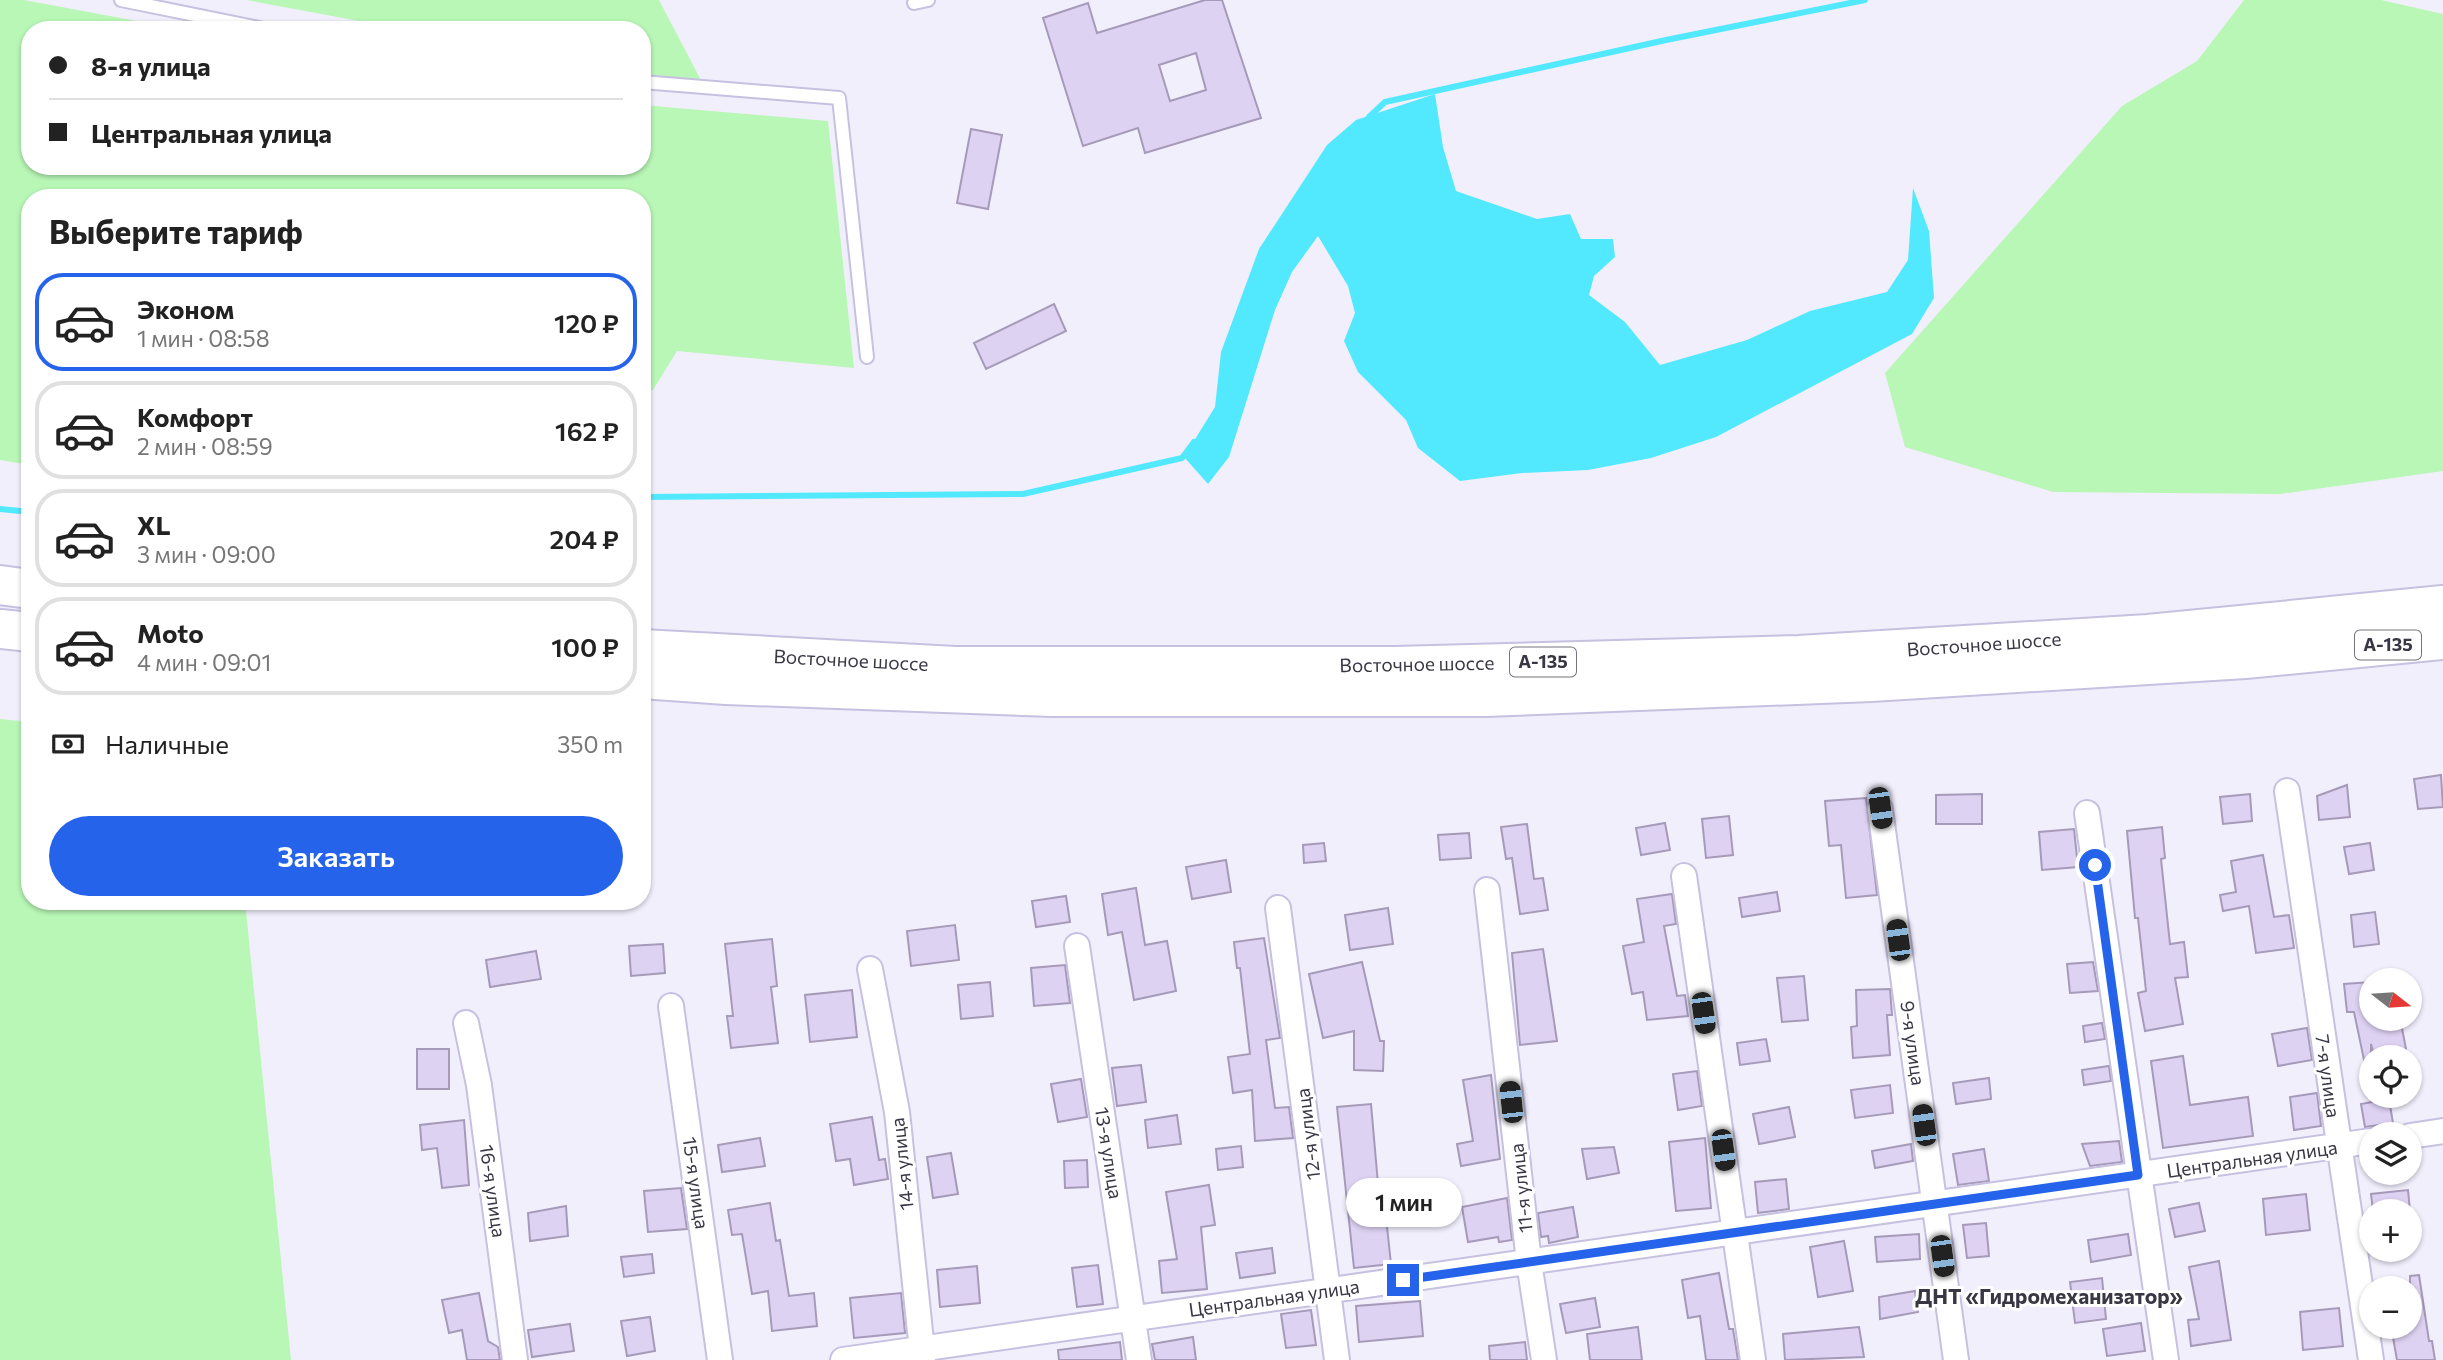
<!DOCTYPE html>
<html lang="ru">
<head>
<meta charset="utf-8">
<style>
	:root { --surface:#fff; --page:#f6f6f6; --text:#222; --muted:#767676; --line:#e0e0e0; --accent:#2563eb }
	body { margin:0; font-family:Commissioner,sans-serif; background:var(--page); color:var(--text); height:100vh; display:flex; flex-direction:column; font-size:26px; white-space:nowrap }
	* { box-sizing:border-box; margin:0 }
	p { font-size:23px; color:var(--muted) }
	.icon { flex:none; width:38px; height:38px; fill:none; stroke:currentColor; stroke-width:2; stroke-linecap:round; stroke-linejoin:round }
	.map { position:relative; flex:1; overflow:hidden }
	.details { position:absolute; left:21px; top:189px; width:630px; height:721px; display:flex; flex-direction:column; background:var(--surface); border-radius:28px; box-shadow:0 2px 5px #0004 }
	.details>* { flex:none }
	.banner { position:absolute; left:21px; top:21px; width:630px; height:154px; border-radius:28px; box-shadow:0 2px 5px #0004; display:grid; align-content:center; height:154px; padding:0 28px; background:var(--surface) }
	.needle { width:46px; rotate:107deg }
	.fabs { position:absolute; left:2359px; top:968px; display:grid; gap:14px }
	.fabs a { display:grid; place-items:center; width:63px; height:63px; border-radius:50%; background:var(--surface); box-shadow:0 2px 5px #0004; font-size:35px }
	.end { position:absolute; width:32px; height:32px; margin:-16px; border:9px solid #2563eb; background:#fff; box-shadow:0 0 0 4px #fff }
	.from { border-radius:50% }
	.bubble { position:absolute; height:49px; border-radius:24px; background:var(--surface); box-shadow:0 2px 5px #0004; font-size:23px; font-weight:600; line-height:49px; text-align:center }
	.car { position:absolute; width:21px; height:42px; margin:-21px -10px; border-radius:9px; box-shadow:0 0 5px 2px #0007; background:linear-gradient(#222 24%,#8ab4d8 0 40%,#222 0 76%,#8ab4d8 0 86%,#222 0) }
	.banner b { display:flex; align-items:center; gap:24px; height:66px; font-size:26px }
	.banner b+b { border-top:2px solid var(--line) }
	.banner i { width:18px; height:18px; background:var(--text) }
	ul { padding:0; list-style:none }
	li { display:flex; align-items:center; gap:21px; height:98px; margin:0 14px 10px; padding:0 14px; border:4px solid var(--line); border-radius:28px }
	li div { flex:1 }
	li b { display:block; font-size:26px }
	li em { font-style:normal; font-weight:600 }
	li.active { border-color:var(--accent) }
	li>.icon { width:63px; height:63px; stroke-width:1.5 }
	h2 { padding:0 28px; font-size:32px; line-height:84px }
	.pay { display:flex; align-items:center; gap:18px; height:77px; padding:0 28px; font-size:26px }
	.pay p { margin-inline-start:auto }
	.cta { display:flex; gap:14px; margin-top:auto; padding:14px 28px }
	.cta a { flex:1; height:80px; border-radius:42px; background:var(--accent); color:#fff; font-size:28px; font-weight:600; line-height:80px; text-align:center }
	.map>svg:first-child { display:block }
</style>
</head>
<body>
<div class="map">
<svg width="2443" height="1360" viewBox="0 0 2443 1360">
	<rect width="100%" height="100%" fill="#f2effd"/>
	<path fill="#b8f7b6" d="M0,0h24l161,30h-155v136h612v-61l186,16 26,247 -177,-17 -24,39 -11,4v-196h-612v267l-30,-5z
		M246,0h413l44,84 -61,-11v-43h-235z
		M2244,0h137l62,14v457l-163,23 -227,-2 -148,-45 -20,-74 237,-267 75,-45z
		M0,719l30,3v179h215l46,459h-291z"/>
	<path fill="#52e9fe" d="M1435,94l8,53 13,44 81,28 33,-5 11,25h32l2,18 -21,19 -5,19 36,27 35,43 87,-25 63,-29 77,-19 21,-32 5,-72 16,43 5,67 -22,36 -196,103 -65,21 -63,12 -66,3 -62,8 -42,-33 -12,-28 -48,-48 -14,-31 11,-28 -7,-27 -30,-50 -26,36 -17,38 -46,147 -21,27 -24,-27 31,-50 6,-55 38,-103 68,-104 29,-25z"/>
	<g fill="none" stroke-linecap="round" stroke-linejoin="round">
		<path stroke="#52e9fe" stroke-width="6" d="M1369,117l16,-15 281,-62 199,-40
			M642,497l381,-3 159,-36 12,-16
			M0,509l30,3"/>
	</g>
	<path fill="#ded2f3" stroke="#a69ab9" stroke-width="2" fill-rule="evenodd" d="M1205,0h17l39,118 -116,35 -7,-25 -55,18 -40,-128 45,-15 9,30zM1196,53l10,37 -36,11 -11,-36z
		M971,129l31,6 -14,74 -31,-6z
		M1054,304l12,27 -80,38 -12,-26z
		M2441,775l2,32 -25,2 -4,-30z
		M2347,785l3,32 -31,3 -2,-24z
		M1982,794v30h-46v-29z
		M2250,794l2,27 -29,3 -3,-27z
		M1866,798l11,97 -31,3 -5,-53 -12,1 -4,-45z
		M1729,816l4,39 -27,3 -4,-39z
		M1665,823l5,27 -29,5 -5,-27z
		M1527,824l7,55 9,-1 5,32 -28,4 -8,-56 -6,1 -5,-32z
		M2162,827l3,31 -4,1 9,85 14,-2 4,35 -13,1 8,46 -38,7 -7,-38 8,-2 -8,-73h-3l-8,-87z
		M2074,829l4,38 -36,3 -3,-38z
		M1469,833l2,25 -31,2 -2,-25z
		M1324,843l2,18 -22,2 -1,-18z
		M2370,843l4,27 -25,4 -5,-27z
		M2263,855l11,62 15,-2 5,33 -38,5 -7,-47 -26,5 -3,-16 16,-3 -5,-31z
		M1226,860l5,32 -39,7 -6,-32z
		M1136,888l9,57 22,-4 9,50 -42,9 -12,-68 -14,3 -6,-41z
		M1777,892l3,19 -38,6 -3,-19z
		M1672,894l4,30 -12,2 13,70 8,-1 3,21 -41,4 -4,-28 -11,2 -9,-48 21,-4 -7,-43z
		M1066,896l4,26 -34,5 -4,-26z
		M1388,908l5,36 -43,6 -5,-35z
		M2375,912l4,32 -25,3 -3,-32z
		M955,925l4,35 -48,6 -4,-35z
		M1264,938l16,100 -14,2 9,68 14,-1 4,31 -38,3 -3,-51 -19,3 -5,-36 22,-3 -10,-86h-3l-3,-26z
		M772,939l5,47 -6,1 7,56 -47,5 -4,-32h6l-8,-72z
		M663,944l2,29 -34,3 -2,-30z
		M1543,949l14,92 -37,4 -8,-92z
		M536,951l5,28 -51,8 -4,-27z
		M1362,962l18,79h4l-1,30 -29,-1v-39l-31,7 -14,-64z
		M2093,962l5,29 -28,2 -3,-29z
		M1065,965l5,38 -36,3 -3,-38z
		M1804,976l4,44 -26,2 -5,-44z
		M990,982l3,34 -32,3 -3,-34z
		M2371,982v36h29l6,31 -32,6 -3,-11v15l-7,1 -10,-48h-7l-3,-28z
		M1890,989l2,26h-5l3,40 -37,3 -2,-31 6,-1 -1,-36z
		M852,990l5,47 -47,5 -5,-47z
		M2102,1023l3,16 -20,3 -2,-16z
		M2307,1028l5,32 -34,6 -6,-32z
		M1766,1039l4,22 -30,4 -3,-22z
		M417,1049h32v40h-32z
		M2183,1056l7,49 58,-8 5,39 -90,12 -12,-87z
		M1141,1065l5,37 -29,4 -5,-38z
		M2109,1066l2,15 -27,4 -2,-15z
		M1697,1071l5,35 -24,4 -5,-36z
		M1491,1075l9,84 -39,7 -4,-22 16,-3 -10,-61z
		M1989,1078l2,21 -35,5 -3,-21z
		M1081,1079l6,38 -29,5 -7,-38z
		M1890,1085l3,28 -38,5 -4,-28z
		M2317,1093l4,33 -27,4 -4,-33z
		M2389,1099l4,24 -28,4 -4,-23z
		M1371,1104l10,114 5,-1 5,47 -37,4 -17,-161z
		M1789,1107l6,30 -36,7 -6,-30z
		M1177,1115l4,29 -33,4 -3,-28z
		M872,1117l7,43 6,-1 3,20 -34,6 -4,-26 -14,2 -6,-37z
		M464,1120l5,65 -27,3 -5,-40 -15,2 -2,-25z
		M760,1138l5,28 -43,6 -4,-27z
		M1705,1138l6,70 -35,3 -7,-69z
		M2119,1141l3,21 -32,4 -8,-22z
		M1911,1144l2,17 -38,7 -3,-17z
		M1241,1146l2,21 -25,3 -2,-21z
		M1614,1147l5,26 -32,6 -5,-30z
		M1984,1149l5,32 -31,4 -5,-31z
		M951,1153l7,41 -25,4 -6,-41z
		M1087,1160l1,27 -23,1 -1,-27z
		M1786,1179l3,30 -31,4 -3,-31z
		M1209,1185l6,40 -14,2 6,62 -45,4 -3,-32 18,-2 -11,-67z
		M681,1188l6,41 -39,3 -4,-41z
		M2408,1190l2,21h-37l-2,-17z
		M2306,1194l4,36 -44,5 -3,-36z
		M1507,1198l5,42 -13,2 -1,-5 -30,5 -6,-35z
		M770,1203l6,38 4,-1 9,56 25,-3 3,33 -45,5 -4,-40 -16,3 -10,-60 -10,1 -4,-25z
		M2199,1203l6,28 -30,6 -6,-28z
		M566,1206l2,30 -38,5 -2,-28z
		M1573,1207l5,30 -29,6 -1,-7 -7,1 -3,-24z
		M1986,1223l3,33 -22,2 -4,-33z
		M1919,1234l1,25 -43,3 -2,-25z
		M2128,1234l3,21 -40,7 -3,-22z
		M1844,1241l9,50 -35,6 -8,-50z
		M1272,1248l3,25 -35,5 -4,-25z
		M652,1254l2,19 -30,4 -3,-20z
		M2219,1261l12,79 -40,6 -3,-26 11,-1 -10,-52z
		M1098,1265l5,39 -26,3 -5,-39z
		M977,1266l3,37 -40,4 -3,-37z
		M1719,1273l10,56h4l5,31h-32l-6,-44 -12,2 -6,-38z
		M2419,1275l10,66h3l3,19h-38l-6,-34h19v-50z
		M2102,1278l4,41 -31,4 -5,-41z
		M1915,1291l3,21 -38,7 -1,-22z
		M479,1293l9,48 10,6 2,13h-33l-5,-30 -13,3 -7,-33z
		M901,1293l4,40 -51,5 -4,-40z
		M1595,1298l5,29 -34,6 -6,-29z
		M1420,1301l3,35 -64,6 -3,-36z
		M2339,1308l4,38 -40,4 -3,-38z
		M1311,1310l5,35 -30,3 -5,-34z
		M650,1317l5,34 -28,5 -6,-35z
		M2141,1323l4,28 -38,5 -4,-27z
		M570,1324l4,27 -42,6 -4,-27z
		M1638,1327l4,33h-52l-3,-26z
		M1859,1327l5,30 -79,3 -2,-26z
		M1193,1337l3,23h-41l-3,-16z
		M1120,1342l2,18h-63l-1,-10z
		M1525,1342l2,18h-37l-1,-14z"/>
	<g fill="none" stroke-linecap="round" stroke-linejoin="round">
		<defs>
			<path id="service" d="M121,0l148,30
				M914,3l14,-3
				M642,82l197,16 28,259"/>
			<path id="minor" d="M2287,791l84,569
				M1880,809l76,551
				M2087,813l79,547
				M1684,876l69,484
				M1487,890l42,372 15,98
				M1278,908l59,452
				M1077,946l62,414
				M870,969l27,143 26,248
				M671,1006l49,354
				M466,1023l13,62 36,275
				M2410,1136l33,-5
				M843,1360l1528,-219"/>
			<path id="trunk" d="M0,585l30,4
				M0,629l30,3
				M642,649l313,17h440l404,-11 349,-21 295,-29
				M642,679l84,6 326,12h434l385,-15 374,-23 198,-19"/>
		</defs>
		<use href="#service" stroke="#c7c0e0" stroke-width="16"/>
		<use href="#minor" stroke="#c7c0e0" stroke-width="28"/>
		<use href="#trunk" stroke="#c7c0e0" stroke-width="42"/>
		<use href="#service" stroke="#fff" stroke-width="12"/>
		<use href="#minor" stroke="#fff" stroke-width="24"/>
		<use href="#trunk" stroke="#fff" stroke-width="38"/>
	</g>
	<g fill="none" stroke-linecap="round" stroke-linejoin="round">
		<path stroke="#2563eb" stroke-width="9" d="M1403,1280l735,-105 -43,-310"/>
	</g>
	<g text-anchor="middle" stroke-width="6" stroke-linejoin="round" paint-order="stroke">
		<g fill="#fff" stroke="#75737c" stroke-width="2">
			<rect x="2355" y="630.5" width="66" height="29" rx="5"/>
			<rect x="1510" y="647.5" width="66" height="29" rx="5"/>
		</g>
		<g font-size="18" font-weight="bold" fill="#3a3744">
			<text x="2388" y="651">А-135</text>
			<text x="1543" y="668">А-135</text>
		</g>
		<g font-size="19" fill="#3a3744" stroke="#fff">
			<text transform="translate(1984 644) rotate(-4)" y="7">Восточное шоссе</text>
			<text transform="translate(851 660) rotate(3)" y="7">Восточное шоссе</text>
			<text transform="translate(1417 664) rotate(-1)" y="7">Восточное шоссе</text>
			<text transform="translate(1913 1043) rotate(82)" y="7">9-я улица</text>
			<text transform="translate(2328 1076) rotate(82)" y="7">7-я улица</text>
			<text transform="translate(1308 1134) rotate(-97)" y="7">12-я улица</text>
			<text transform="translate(1109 1153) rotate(81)" y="7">13-я улица</text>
			<text transform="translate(2252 1159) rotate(-8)" y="7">Центральная улица</text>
			<text transform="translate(902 1164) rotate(-96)" y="7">14-я улица</text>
			<text transform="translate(696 1183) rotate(82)" y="7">15-я улица</text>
			<text transform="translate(1521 1188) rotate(-96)" y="7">11-я улица</text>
			<text transform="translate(493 1191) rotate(82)" y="7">16-я улица</text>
			<text transform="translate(1274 1298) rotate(-8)" y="7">Центральная улица</text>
		</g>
		<g font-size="21" font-weight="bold" fill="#3a3744" stroke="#fff">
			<text x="2049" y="1304">ДНТ «Гидромеханизатор»</text>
		</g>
	</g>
</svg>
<div class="fabs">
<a><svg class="needle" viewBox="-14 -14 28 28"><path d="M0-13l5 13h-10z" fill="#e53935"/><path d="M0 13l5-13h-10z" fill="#767676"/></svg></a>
<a><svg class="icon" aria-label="locate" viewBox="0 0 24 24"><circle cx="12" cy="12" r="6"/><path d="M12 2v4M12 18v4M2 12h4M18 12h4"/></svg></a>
<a><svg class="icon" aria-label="layers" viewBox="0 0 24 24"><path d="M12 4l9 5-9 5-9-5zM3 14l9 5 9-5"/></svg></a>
<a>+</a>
<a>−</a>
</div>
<i class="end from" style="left:2095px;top:865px"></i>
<i class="end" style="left:1403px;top:1280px"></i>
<div class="bubble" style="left:1346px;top:1178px;width:116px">1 мин</div>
<i class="car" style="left:1880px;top:808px;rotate:172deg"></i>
<i class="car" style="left:1898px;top:940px;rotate:352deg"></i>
<i class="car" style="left:1703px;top:1013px;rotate:172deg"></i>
<i class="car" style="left:1511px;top:1102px;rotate:354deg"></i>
<i class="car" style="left:1924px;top:1125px;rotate:352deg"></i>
<i class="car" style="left:1723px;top:1150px;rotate:172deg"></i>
<i class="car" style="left:1942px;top:1256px;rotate:172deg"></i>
<div class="banner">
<b><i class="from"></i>8-я улица</b>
<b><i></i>Центральная улица</b>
</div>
<section class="details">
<h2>Выберите тариф</h2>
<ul>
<li class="active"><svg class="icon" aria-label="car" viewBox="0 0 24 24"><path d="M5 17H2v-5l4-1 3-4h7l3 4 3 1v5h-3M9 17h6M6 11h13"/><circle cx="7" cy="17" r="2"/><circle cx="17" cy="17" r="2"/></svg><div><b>Эконом</b><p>1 мин · 08:58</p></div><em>120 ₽</em></li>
<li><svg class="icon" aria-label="car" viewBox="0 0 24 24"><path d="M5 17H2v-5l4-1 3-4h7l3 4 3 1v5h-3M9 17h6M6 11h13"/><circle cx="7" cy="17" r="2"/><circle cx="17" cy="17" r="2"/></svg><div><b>Комфорт</b><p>2 мин · 08:59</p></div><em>162 ₽</em></li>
<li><svg class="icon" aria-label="car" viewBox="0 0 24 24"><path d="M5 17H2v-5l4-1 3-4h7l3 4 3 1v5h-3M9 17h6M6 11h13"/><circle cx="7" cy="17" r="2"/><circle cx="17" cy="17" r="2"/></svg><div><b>XL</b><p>3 мин · 09:00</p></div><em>204 ₽</em></li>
<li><svg class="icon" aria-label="car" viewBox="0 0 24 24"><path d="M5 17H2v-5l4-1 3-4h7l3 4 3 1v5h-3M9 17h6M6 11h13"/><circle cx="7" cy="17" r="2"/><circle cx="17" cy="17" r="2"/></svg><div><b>Moto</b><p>4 мин · 09:01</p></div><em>100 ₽</em></li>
</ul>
<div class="pay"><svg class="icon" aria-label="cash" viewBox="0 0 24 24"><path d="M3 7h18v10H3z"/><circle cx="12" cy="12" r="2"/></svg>Наличные<p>350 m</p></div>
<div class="cta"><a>Заказать</a></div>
</section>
</div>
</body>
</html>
